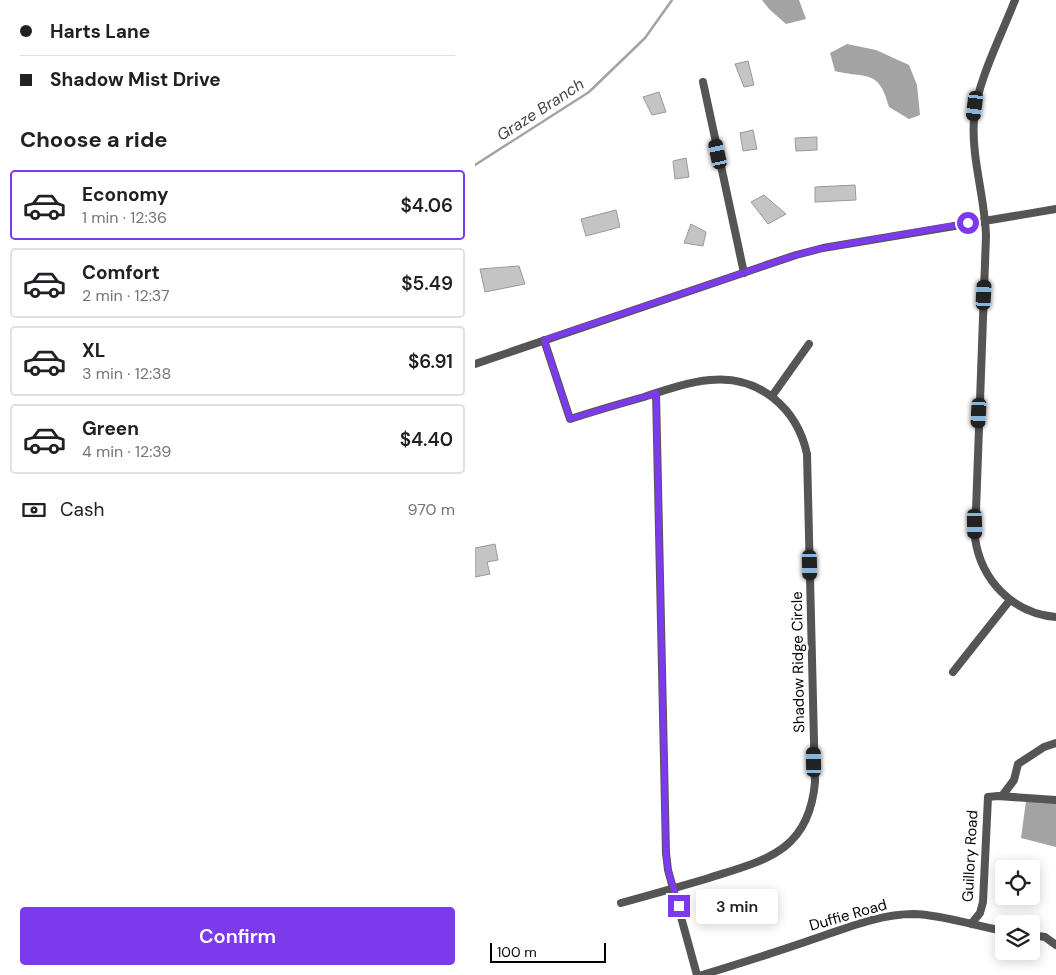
<!DOCTYPE html>
<html lang="en">
<head>
<meta charset="utf-8">
<style>
	:root { --surface:#fff; --page:#f2f2f2; --text:#202124; --muted:#757577; --line:#e0e0e0; --accent:#7c3aed }
	body { margin:0; font-family:"DM Sans",sans-serif; background:var(--page); color:var(--text); height:100vh; display:flex; flex-direction:column; font-size:19px; white-space:nowrap }
	* { box-sizing:border-box; margin:0 }
	p { font-size:16px; color:var(--muted) }
	.icon { flex:none; width:28px; height:28px; fill:none; stroke:currentColor; stroke-width:2; stroke-linecap:round; stroke-linejoin:round }
	.map { position:relative; flex:1; overflow:hidden }
	.panel { display:flex; flex-direction:column; background:var(--surface); width:475px }
	.panel>* { flex:none }
	.banner { display:grid; align-content:center; height:110px; padding:0 20px; background:var(--surface) }
	.fabs { position:absolute; left:520px; top:860px; display:grid; gap:10px }
	.fabs a { display:grid; place-items:center; width:45px; height:45px; border-radius:5px; background:var(--surface); box-shadow:0 2px 12px #0003; font-size:25px }
	.scale { position:absolute; left:15px; bottom:12px; width:116px; box-sizing:border-box; padding-left:5px; border:2px solid #000; border-top:0; font-size:14px; line-height:18px; white-space:nowrap; color:#000; -webkit-text-stroke:4px #fff; paint-order:stroke }
	.end { position:absolute; width:22px; height:22px; margin:-11px; border:6px solid #7c3aed; background:#fff; box-shadow:0 0 0 2px #fff }
	.from { border-radius:50% }
	.bubble { position:absolute; height:35px; border-radius:5px; background:var(--surface); box-shadow:0 2px 12px #0003; font-size:16px; font-weight:600; line-height:35px; text-align:center }
	.car { position:absolute; width:15px; height:30px; margin:-15px -8px; border-radius:6px; box-shadow:0 0 4px 1px #0007; background:linear-gradient(#222 24%,#8ab4d8 0 40%,#222 0 76%,#8ab4d8 0 86%,#222 0) }
	.banner b { display:flex; align-items:center; gap:18px; height:48px; font-size:19px }
	.banner b+b { border-top:1px solid var(--line) }
	.banner i { width:12px; height:12px; background:var(--text) }
	ul { padding:0; list-style:none }
	li { display:flex; align-items:center; gap:15px; height:70px; margin:0 10px 8px; padding:0 10px; border:2px solid var(--line); border-radius:5px }
	li div { flex:1 }
	li b { display:block; font-size:19px }
	li em { font-style:normal; font-weight:600 }
	li.active { border-color:var(--accent) }
	li>.icon { width:45px; height:45px; stroke-width:1.5 }
	h2 { padding:0 20px; font-size:22px; line-height:60px }
	.pay { display:flex; align-items:center; gap:12px; height:55px; padding:0 20px; font-size:19px }
	.pay p { margin-inline-start:auto }
	.cta { display:flex; gap:10px; margin-top:auto; padding:10px 20px }
	.cta a { flex:1; height:58px; border-radius:5px; background:var(--accent); color:#fff; font-size:20px; font-weight:600; line-height:58px; text-align:center }
	main { display:flex; flex:1; min-height:0 }
	.map>svg:first-child { display:block }
</style>
</head>
<body>
<main>
<section class="panel">
<div class="banner">
<b><i class="from"></i>Harts Lane</b>
<b><i></i>Shadow Mist Drive</b>
</div>
<h2>Choose a ride</h2>
<ul>
<li class="active"><svg class="icon" aria-label="car" viewBox="0 0 24 24"><path d="M5 17H2v-5l4-1 3-4h7l3 4 3 1v5h-3M9 17h6M6 11h13"/><circle cx="7" cy="17" r="2"/><circle cx="17" cy="17" r="2"/></svg><div><b>Economy</b><p>1 min · 12:36</p></div><em>$4.06</em></li>
<li><svg class="icon" aria-label="car" viewBox="0 0 24 24"><path d="M5 17H2v-5l4-1 3-4h7l3 4 3 1v5h-3M9 17h6M6 11h13"/><circle cx="7" cy="17" r="2"/><circle cx="17" cy="17" r="2"/></svg><div><b>Comfort</b><p>2 min · 12:37</p></div><em>$5.49</em></li>
<li><svg class="icon" aria-label="car" viewBox="0 0 24 24"><path d="M5 17H2v-5l4-1 3-4h7l3 4 3 1v5h-3M9 17h6M6 11h13"/><circle cx="7" cy="17" r="2"/><circle cx="17" cy="17" r="2"/></svg><div><b>XL</b><p>3 min · 12:38</p></div><em>$6.91</em></li>
<li><svg class="icon" aria-label="car" viewBox="0 0 24 24"><path d="M5 17H2v-5l4-1 3-4h7l3 4 3 1v5h-3M9 17h6M6 11h13"/><circle cx="7" cy="17" r="2"/><circle cx="17" cy="17" r="2"/></svg><div><b>Green</b><p>4 min · 12:39</p></div><em>$4.40</em></li>
</ul>
<div class="pay"><svg class="icon" aria-label="cash" viewBox="0 0 24 24"><path d="M3 7h18v10H3z"/><circle cx="12" cy="12" r="2"/></svg>Cash<p>970 m</p></div>
<div class="cta"><a>Confirm</a></div>
</section>
<div class="map">
<svg width="581" height="975" viewBox="0 0 581 975">
	<rect width="100%" height="100%" fill="#fff"/>
	<path fill="#a3a3a3" d="M287,0h37l7,19 -20,5 -17,-15z
		M372,44l29,6 33,15 8,20 3,30 -11,4 -20,-12c-10,-39 -23,-28 -54,-36l-5,-18z
		M551,801l30,2v44l-35,-9z"/>
	<g fill="none" stroke-linecap="round" stroke-linejoin="round">
		<path stroke="#a3a3a3" stroke-width="2.5" d="M0,165l114,-73 56,-54 27,-38"/>
	</g>
	<path fill="#c4c4c4" stroke="#999" d="M273,61l6,24 -10,2 -9,-23z
		M184,92l7,20 -14,3 -9,-18z
		M278,130l4,19 -14,2 -3,-18z
		M342,137v13l-21,1 -1,-13z
		M211,158l3,19 -14,2 -2,-18z
		M380,185l1,15 -41,2v-15z
		M289,195l22,19 -18,10 -17,-22z
		M141,210l4,17 -34,9 -5,-17z
		M216,224l15,8 -3,14 -19,-3z
		M44,266l6,18 -40,8 -5,-23z
		M20,544l3,16 -11,2 3,12 -15,3v-29z"/>
	<g fill="none" stroke-linecap="round" stroke-linejoin="round">
		<path stroke="#555" stroke-width="8" d="M540,0c-13,34 -39,84 -41,119 -3,39 11,78 12,117l-11,302c6,42 37,75 81,79
			M228,82l41,191
			M69,340l26,79c25,-8 49,-15 74,-22 21,-7 44,-15 66,-17 49,-5 87,28 97,74l8,328c-6,70 -50,78 -106,96 -30,9 -59,17 -88,25
			M0,364l321,-109 27,-7 233,-39
			M181,393l10,460 2,17 29,105
			M297,396l37,-52
			M478,672l57,-72
			M527,796l12,-16 4,-16 26,-17 12,-4
			M496,924l9,-11 3,-11 5,-105 10,-1 58,4
			M556,935l14,2 11,8
			M227,975c36,-11 71,-22 106,-34 34,-11 69,-27 106,-27 31,1 60,12 90,17"/>
	</g>
	<g fill="none" stroke-linecap="round" stroke-linejoin="round">
		<path stroke="#7c3aed" stroke-width="6" d="M204,906l-11,-36 -2,-16 -10,-461 -86,26 -26,-79 252,-85 27,-7 145,-25"/>
	</g>
	<g text-anchor="middle" stroke-width="5" stroke-linejoin="round" paint-order="stroke">
		<g font-size="15" fill="#000" stroke="#fff">
			<text transform="translate(323 662) rotate(-91)" y="5">Shadow Ridge Circle</text>
			<text transform="translate(495 856) rotate(-87)" y="5">Guillory Road</text>
			<text transform="translate(373 915) rotate(-16)" y="5">Duffie Road</text>
		</g>
		<g font-size="16" font-style="italic" fill="#444" stroke="#fff">
			<text transform="translate(65 109) rotate(-33)" y="6">Graze Branch</text>
		</g>
	</g>
</svg>
<div class="fabs">
<a><svg class="icon" aria-label="locate" viewBox="0 0 24 24"><circle cx="12" cy="12" r="6"/><path d="M12 2v4M12 18v4M2 12h4M18 12h4"/></svg></a>
<a><svg class="icon" aria-label="layers" viewBox="0 0 24 24"><path d="M12 4l9 5-9 5-9-5zM3 14l9 5 9-5"/></svg></a>
</div>
<div class="scale">100 m</div>
<i class="end from" style="left:493px;top:223px"></i>
<i class="end" style="left:204px;top:906px"></i>
<div class="bubble" style="left:221px;top:889px;width:82px">3 min</div>
<i class="car" style="left:500px;top:106px;rotate:187deg"></i>
<i class="car" style="left:243px;top:154px;rotate:348deg"></i>
<i class="car" style="left:509px;top:295px;rotate:3deg"></i>
<i class="car" style="left:504px;top:413px;rotate:183deg"></i>
<i class="car" style="left:500px;top:524px;rotate:179deg"></i>
<i class="car" style="left:335px;top:565px;rotate:179deg"></i>
<i class="car" style="left:339px;top:762px;rotate:359deg"></i>
</div>
</main>
</body>
</html>
